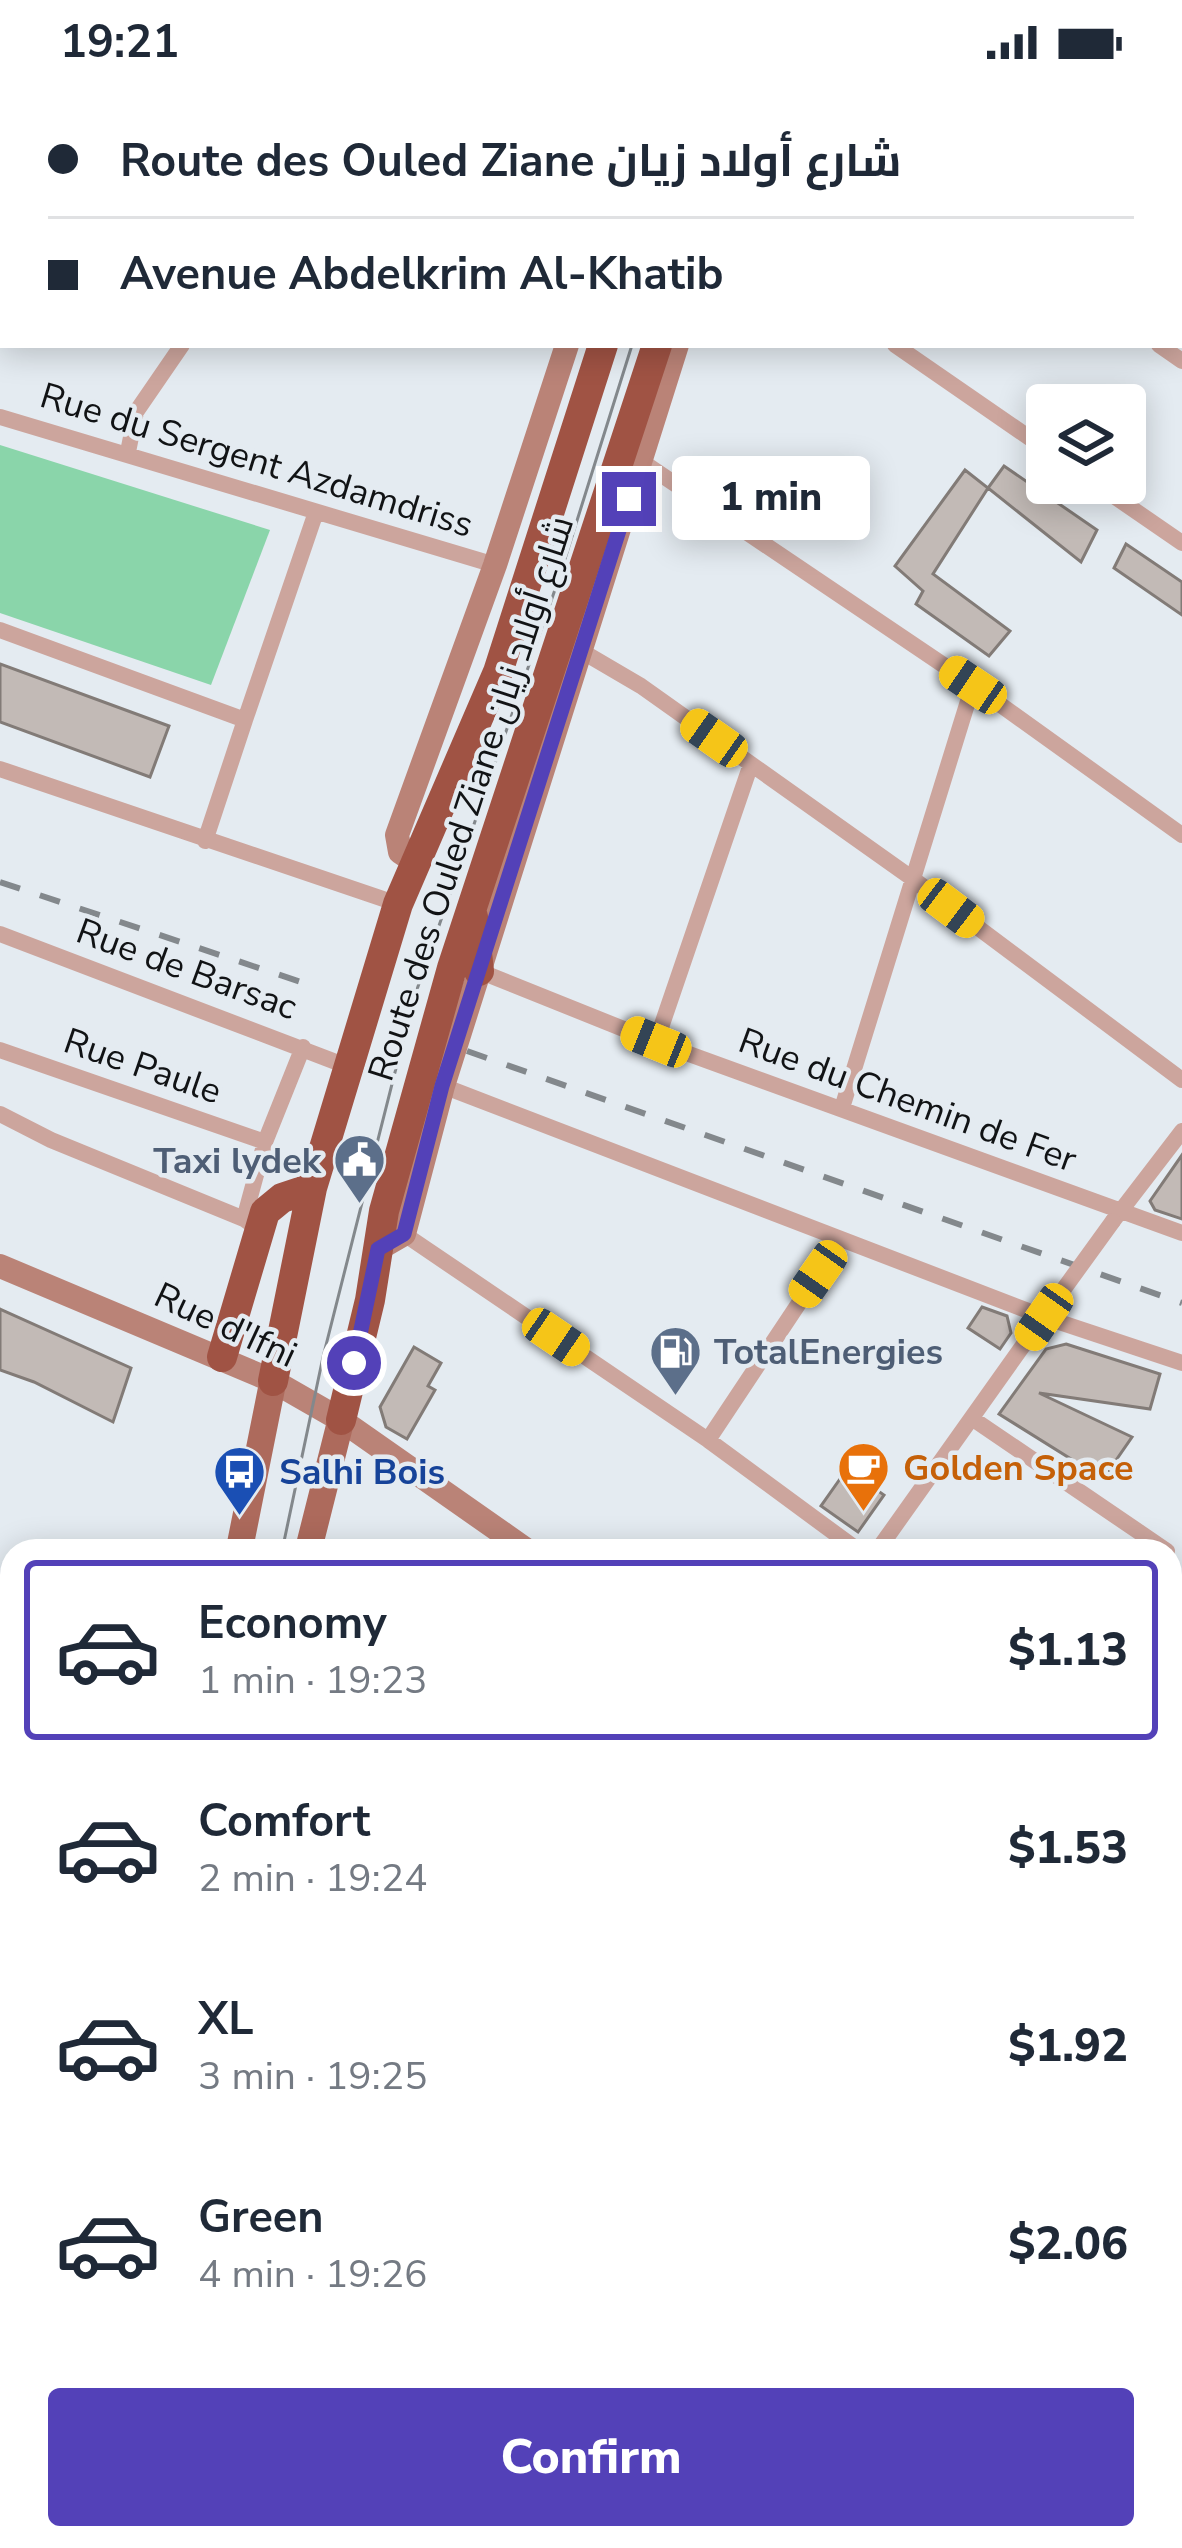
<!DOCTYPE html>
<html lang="en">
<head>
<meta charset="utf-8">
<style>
	:root { --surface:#fff; --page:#f2f2f3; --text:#1f2937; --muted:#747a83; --line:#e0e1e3; --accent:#5341b8 }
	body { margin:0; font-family:"Nunito Sans",Cairo,sans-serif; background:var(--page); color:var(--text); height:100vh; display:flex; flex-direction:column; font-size:45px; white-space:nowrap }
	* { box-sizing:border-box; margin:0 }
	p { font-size:39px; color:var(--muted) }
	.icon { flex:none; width:66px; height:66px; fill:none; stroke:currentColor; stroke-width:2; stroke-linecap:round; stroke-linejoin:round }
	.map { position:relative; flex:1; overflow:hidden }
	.drawer { position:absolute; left:0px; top:1455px; width:1182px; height:1011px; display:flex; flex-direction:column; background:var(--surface); border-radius:36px 36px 0 0; box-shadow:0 6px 30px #0003 }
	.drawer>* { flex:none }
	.top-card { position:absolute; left:0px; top:0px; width:1182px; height:264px; box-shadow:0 6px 30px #0003; display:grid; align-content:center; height:264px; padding:0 48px; background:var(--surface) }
	.fabs { position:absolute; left:1026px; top:300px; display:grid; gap:24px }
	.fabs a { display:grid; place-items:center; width:120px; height:120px; border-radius:12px; background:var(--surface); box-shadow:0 6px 30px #0003; font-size:60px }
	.end { position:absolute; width:54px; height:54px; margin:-27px; border:15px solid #5341b8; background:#fff; box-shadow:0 0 0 6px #fff }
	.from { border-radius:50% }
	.bubble { position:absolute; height:84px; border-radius:12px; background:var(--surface); box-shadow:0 6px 30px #0003; font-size:39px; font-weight:800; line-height:84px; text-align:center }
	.car { position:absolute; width:36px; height:72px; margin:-36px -18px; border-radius:15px; box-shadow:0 0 9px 3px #0007; background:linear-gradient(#f5c518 24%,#345 0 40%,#f5c518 0 76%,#345 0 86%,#f5c518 0) }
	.top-card b { display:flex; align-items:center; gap:42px; height:114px; font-size:45px }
	.top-card b+b { border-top:3px solid var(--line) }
	.top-card i { width:30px; height:30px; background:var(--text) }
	ul { padding:21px 0 0; list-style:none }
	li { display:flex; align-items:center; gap:36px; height:180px; margin:0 24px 18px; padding:0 24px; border:6px solid transparent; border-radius:12px }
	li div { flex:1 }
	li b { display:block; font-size:45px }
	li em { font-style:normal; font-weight:800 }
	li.current { border-color:var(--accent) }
	li>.icon { width:108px; height:108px; stroke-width:1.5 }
	.action { display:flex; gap:24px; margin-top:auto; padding:24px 48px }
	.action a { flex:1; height:138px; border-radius:12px; background:var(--accent); color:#fff; font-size:48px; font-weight:800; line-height:138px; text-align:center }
	.status { display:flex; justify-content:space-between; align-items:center; height:84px; padding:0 60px; background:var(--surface); direction:ltr }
	.status svg { height:33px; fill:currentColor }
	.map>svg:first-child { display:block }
</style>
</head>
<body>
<div class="status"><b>19:21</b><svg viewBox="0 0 49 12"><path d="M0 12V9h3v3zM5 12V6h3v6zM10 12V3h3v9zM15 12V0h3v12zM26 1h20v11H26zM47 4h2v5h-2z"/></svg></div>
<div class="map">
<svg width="1182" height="2464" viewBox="0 0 1182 2464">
	<rect width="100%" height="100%" fill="#e4ebf1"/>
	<path fill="#8ad5aa" d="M0,361l270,85 -59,155 -211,-72z"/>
	<path fill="#c2bab6" stroke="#827b77" stroke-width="3" d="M1004,382l93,64 -16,32 -93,-74z
		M965,386l23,18 -55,86 77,57 -21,25 -73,-52 7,-13 -28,-25z
		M1126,460l56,38v33l-68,-47z
		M0,580l169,62 -19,51 -150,-55z
		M1182,1071v64l-27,-9 -5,-9z
		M982,1223l25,9 4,17 -11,16 -32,-21z
		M0,1225l131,59 -18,54 -79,-40 -34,-12z
		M1066,1260l94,30 -10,35 -111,-16 93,44 -29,42 -104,-65 47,-65z
		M414,1263l27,16 -13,23 7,4 -28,49 -21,-12 -6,-20z
		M847,1385l37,26 -26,37 -37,-26z"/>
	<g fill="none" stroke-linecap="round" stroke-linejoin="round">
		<path stroke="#cca59d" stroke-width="16" d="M283,0l4,3
			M334,0l4,3
			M916,0l11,3
			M436,3l1,-3
			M836,3l1,-3
			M0,4l3,-4
			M1179,72l3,1
			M0,93l3,-3
			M0,226l3,-4
			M895,261l152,105
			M1159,261l23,16
			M0,333l495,148
			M128,368l8,-40 46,-67
			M641,377l332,224 209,150
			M1095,399l87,60
			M0,546l245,90 -40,121
			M583,568l58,34 272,193 269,201
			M245,636l71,-208
			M0,685l398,135
			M0,850l349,133
			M479,887l177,71 526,191
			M656,958l95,-278
			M0,966l265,92
			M443,1002l601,231 138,46
			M842,1024l131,-423
			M0,1030l51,26 193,79 14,10
			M244,1135l21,-77 38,-95
			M1113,1137l69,-90
			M404,1150l304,206 151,111
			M973,1335l194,132
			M708,1356l133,-200
			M877,1467l172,-242
			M1170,1698l12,9
			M0,1709l12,8
			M1170,1784l12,-13
			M0,1995l12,9
			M1170,2171l12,9
			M585,2454l7,10
			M892,2454l14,10
			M154,2464l8,-10
			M499,2464l10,-10"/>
		<path stroke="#ba8377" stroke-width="24" d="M643,3l1,-3
			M753,3l1,-3
			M415,778l-15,-10 -3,-17 98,-270 72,-220
			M378,1165l26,-15 39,-148 234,-741
			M0,1182l273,115 68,39 187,131
			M1170,1939l12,9"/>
		<path stroke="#ad6a5c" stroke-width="27" d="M239,1467l34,-170
			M308,1467l33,-131
			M0,2223l12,-27
			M0,2327l12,-16"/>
		<path stroke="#a05344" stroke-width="30" d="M676,3l1,-3
			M729,3l1,-3
			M473,833l6,54
			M222,1273l43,-145 17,-14 30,-10
			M273,1297l39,-193 86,-284 100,-232 105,-327
			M341,1336l29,-120 14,-89 68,-243 205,-623"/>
		<path stroke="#83888c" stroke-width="3" d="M691,3l1,-3
			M282,1467l41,-194 90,-356 146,-423 73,-233
			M0,2265l12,-23"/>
		<path stroke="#83888c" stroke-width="6" stroke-dasharray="21 21" stroke-linecap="butt" d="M0,798l307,102
			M467,967l715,252"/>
		<path stroke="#cca59d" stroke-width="16" d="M1050,1224l63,-87"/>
	</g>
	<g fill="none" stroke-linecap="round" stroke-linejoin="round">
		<path stroke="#5341b8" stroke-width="15" d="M354,1279l24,-114 26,-15 38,-148 187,-587"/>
	</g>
	<defs>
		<symbol id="civic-pin" viewBox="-11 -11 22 30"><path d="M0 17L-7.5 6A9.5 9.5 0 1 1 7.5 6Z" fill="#5c6f8a" stroke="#e4ebf1"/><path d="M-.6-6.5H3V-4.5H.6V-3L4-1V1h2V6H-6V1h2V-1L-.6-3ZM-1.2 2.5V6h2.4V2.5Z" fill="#fff"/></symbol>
		<symbol id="fuel-pin" viewBox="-11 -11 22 30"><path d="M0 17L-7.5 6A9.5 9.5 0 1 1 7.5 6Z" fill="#5c6f8a" stroke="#e4ebf1"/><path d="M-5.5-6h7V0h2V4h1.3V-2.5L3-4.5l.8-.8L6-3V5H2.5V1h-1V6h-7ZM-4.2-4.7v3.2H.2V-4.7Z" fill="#fff"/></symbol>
		<symbol id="cafe-pin" viewBox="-11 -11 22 30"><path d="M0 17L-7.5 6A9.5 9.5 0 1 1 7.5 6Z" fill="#e8710a" stroke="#e4ebf1"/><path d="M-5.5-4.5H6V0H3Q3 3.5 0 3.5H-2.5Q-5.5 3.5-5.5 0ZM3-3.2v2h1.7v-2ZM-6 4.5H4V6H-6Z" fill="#fff"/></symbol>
		<symbol id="bus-pin" viewBox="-11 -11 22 30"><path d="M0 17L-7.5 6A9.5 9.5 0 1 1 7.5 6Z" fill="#1a4fb4" stroke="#e4ebf1"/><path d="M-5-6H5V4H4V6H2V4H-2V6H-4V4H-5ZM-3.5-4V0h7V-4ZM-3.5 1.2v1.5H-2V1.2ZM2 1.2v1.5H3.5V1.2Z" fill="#fff"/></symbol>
	</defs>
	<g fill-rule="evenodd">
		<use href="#civic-pin" x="330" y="1046" width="59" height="81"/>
		<use href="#fuel-pin" x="646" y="1238" width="59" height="81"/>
		<use href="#cafe-pin" x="834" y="1354" width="59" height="81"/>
		<use href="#bus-pin" x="210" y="1358" width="59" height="81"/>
	</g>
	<g text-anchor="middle" stroke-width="9" stroke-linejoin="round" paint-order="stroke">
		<g font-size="36" fill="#111315" stroke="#e4ebf1">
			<text transform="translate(257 375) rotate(17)" y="13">Rue du Sergent Azdamdriss</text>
			<text transform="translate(470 714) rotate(-72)" y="13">Route des Ouled Ziane شارع أولاد زيان</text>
			<text transform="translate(187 884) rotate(20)" y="13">Rue de Barsac</text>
			<text transform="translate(143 981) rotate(19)" y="13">Rue Paule</text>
			<text transform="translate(908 1015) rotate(20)" y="13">Rue du Chemin de Fer</text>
			<text transform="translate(226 1240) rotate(25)" y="13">Rue d'Ifni</text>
		</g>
		<g font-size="36" font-weight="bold" fill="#4e5e75" stroke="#e4ebf1" text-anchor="end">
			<text x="321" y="1089">Taxi lydek</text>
			<text x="714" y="1280" text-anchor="start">TotalEnergies</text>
		</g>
		<g font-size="36" font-weight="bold" fill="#c56008" stroke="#e4ebf1" text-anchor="start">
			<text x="903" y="1396">Golden Space</text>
		</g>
		<g font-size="36" font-weight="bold" fill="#164399" stroke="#e4ebf1" text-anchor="start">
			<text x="279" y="1400">Salhi Bois</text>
		</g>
	</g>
</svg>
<div class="fabs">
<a><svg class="icon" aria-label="layers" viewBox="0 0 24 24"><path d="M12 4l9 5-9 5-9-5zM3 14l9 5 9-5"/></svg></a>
</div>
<i class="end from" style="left:354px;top:1279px"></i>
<i class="end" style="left:629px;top:415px"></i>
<div class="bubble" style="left:672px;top:372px;width:198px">1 min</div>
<i class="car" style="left:973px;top:601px;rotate:304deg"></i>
<i class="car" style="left:714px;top:654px;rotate:305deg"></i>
<i class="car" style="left:951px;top:824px;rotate:127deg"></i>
<i class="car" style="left:656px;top:958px;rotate:292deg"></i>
<i class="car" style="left:818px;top:1190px;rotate:215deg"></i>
<i class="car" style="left:1044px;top:1233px;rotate:215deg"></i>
<i class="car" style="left:556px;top:1253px;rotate:124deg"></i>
<div class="top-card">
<b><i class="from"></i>Route des Ouled Ziane شارع أولاد زيان</b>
<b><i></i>Avenue Abdelkrim Al-Khatib</b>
</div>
<section class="drawer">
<ul>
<li class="current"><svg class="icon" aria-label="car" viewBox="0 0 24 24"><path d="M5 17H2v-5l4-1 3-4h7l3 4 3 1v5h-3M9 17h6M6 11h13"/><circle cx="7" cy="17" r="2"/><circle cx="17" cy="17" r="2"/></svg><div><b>Economy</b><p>1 min · 19:23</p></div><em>$1.13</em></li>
<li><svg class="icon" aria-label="car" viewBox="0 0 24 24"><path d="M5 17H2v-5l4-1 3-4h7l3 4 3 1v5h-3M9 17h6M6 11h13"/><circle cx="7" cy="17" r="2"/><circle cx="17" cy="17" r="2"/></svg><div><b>Comfort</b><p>2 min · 19:24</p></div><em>$1.53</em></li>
<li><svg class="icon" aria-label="car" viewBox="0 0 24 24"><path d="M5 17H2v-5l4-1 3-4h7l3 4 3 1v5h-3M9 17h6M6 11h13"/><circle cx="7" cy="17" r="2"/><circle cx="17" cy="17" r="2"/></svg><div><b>XL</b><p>3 min · 19:25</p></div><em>$1.92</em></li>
<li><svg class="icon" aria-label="car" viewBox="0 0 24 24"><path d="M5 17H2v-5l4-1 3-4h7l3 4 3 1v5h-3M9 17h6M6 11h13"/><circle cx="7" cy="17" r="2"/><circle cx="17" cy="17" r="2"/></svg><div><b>Green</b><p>4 min · 19:26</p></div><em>$2.06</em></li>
</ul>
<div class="action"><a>Confirm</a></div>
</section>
</div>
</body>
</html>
